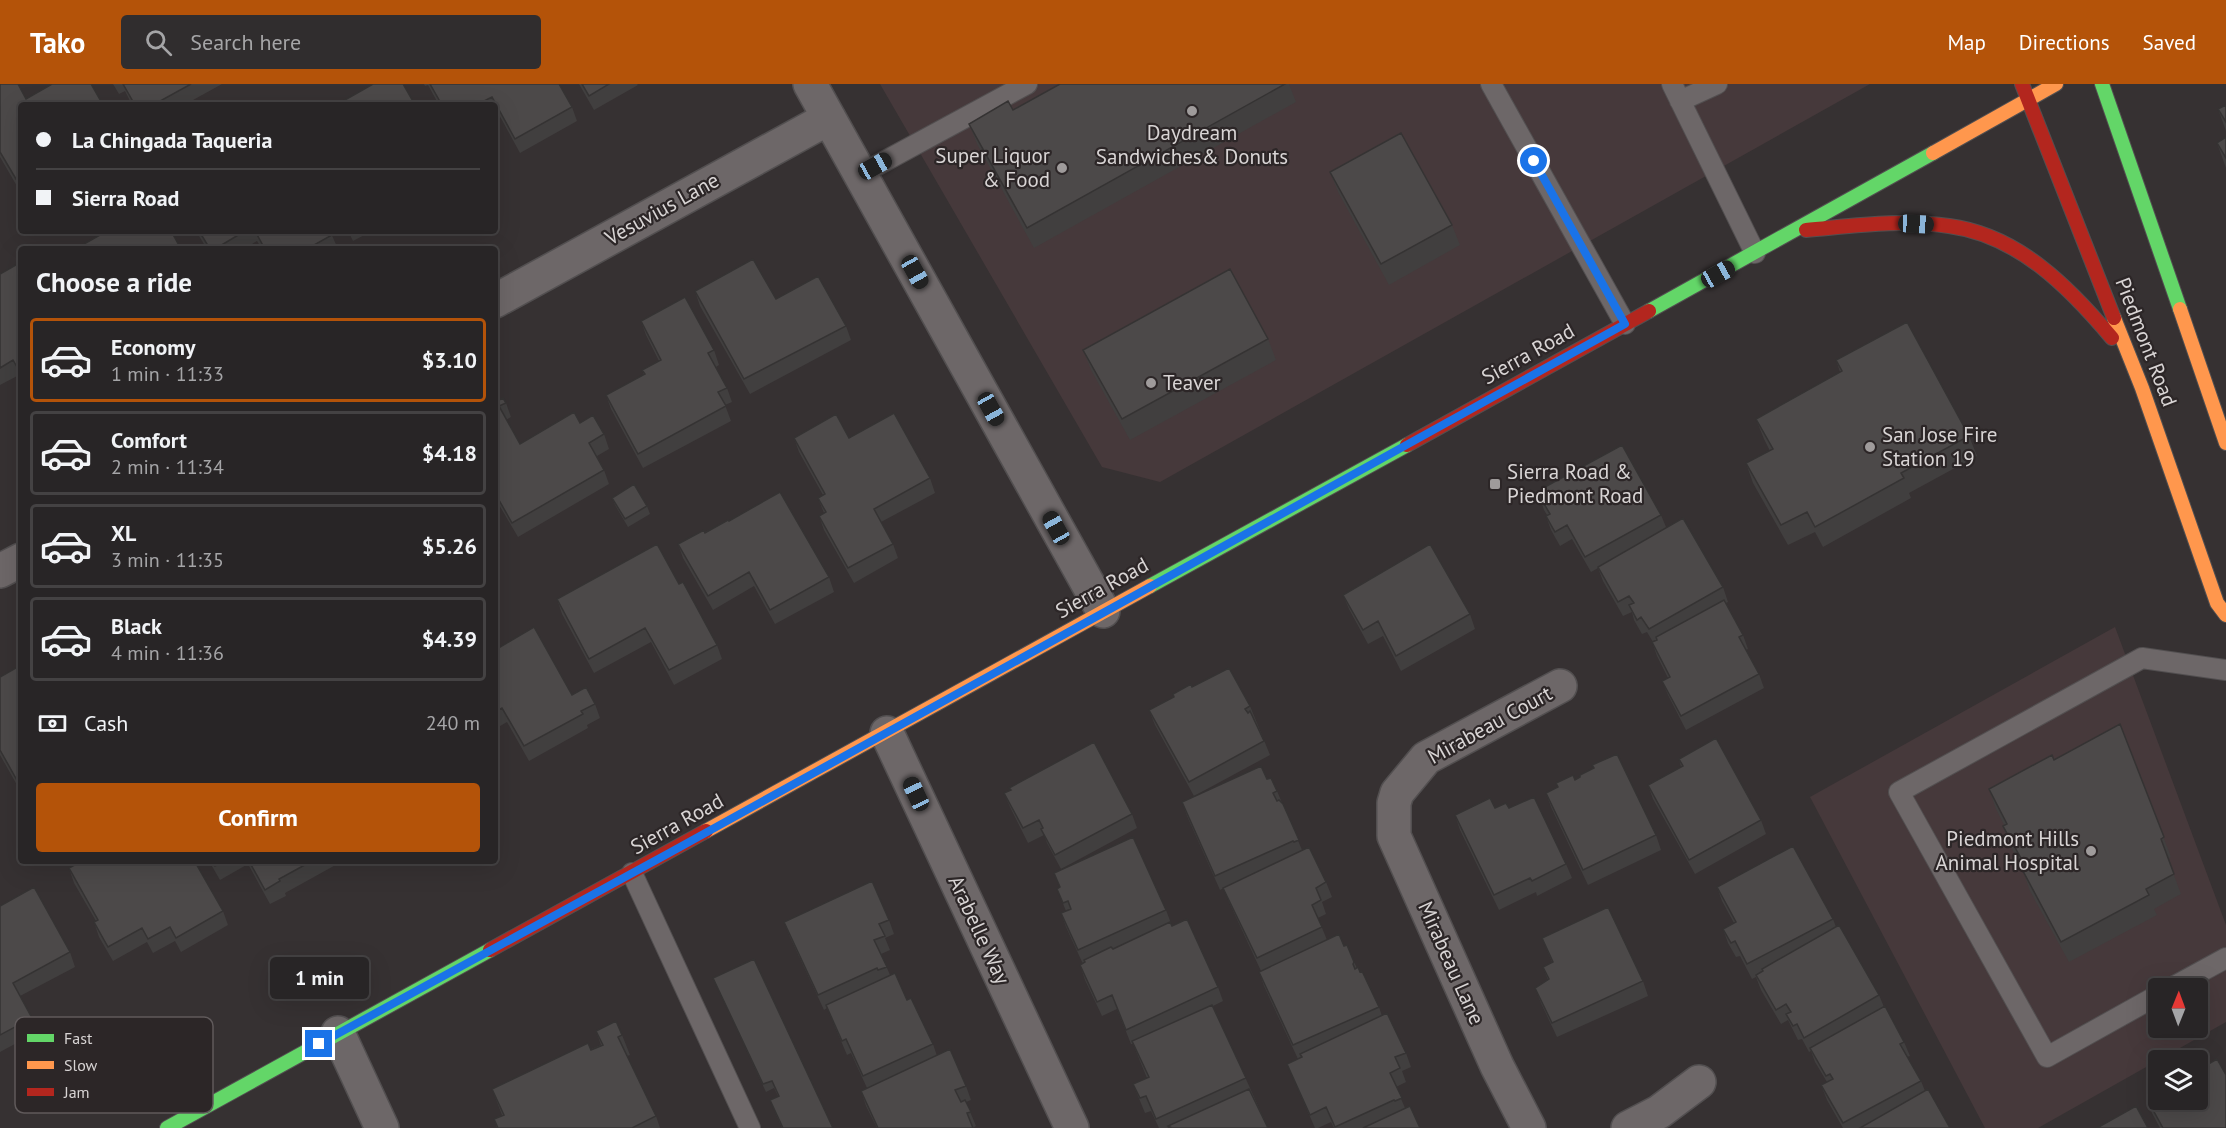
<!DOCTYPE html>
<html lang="en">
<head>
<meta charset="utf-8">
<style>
	:root { --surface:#282526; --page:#302d2e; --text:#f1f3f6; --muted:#a5a5a7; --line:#444243; --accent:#b45309 }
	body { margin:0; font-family:"PT Sans",sans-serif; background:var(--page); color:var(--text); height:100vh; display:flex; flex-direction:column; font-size:22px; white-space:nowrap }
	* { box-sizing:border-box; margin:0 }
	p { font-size:20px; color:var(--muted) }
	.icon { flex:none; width:33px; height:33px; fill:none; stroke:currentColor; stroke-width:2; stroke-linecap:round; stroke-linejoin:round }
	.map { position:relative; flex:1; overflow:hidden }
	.side { position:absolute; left:18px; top:162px; width:480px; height:618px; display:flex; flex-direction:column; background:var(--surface); border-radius:6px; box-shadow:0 6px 24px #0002,0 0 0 2px var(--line) }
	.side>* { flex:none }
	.banner { position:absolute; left:18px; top:18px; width:480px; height:132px; border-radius:6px; box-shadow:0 6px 24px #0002,0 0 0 2px var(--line); display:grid; align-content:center; height:132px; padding:0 18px; background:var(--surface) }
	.needle { width:39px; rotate:1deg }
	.fabs { position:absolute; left:2148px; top:894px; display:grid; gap:12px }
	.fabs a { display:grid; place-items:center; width:60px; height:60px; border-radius:6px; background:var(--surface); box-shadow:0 6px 24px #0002,0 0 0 2px var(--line); font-size:30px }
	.end { position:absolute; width:27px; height:27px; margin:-14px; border:8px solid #1a73e8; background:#fff; box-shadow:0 0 0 3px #fff }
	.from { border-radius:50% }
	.bubble { position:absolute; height:42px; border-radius:6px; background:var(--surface); box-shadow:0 6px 24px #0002,0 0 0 2px var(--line); font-size:20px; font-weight:600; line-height:42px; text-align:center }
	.car { position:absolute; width:18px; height:36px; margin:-18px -9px; border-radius:8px; box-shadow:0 0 4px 2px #0007; background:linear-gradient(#222 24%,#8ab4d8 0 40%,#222 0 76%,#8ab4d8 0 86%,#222 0) }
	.banner b { display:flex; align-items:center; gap:21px; height:57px; font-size:22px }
	.banner b+b { border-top:2px solid var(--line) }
	.banner i { width:15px; height:15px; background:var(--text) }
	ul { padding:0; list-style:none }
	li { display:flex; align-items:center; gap:18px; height:84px; margin:0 12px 9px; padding:0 6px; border:3px solid var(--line); border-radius:6px }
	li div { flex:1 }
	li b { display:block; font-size:22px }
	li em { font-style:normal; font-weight:600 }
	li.on { border-color:var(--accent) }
	li>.icon { width:54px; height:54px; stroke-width:1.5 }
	h2 { padding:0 18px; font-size:27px; line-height:72px }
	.pay { display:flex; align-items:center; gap:15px; height:66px; padding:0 18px; font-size:22px }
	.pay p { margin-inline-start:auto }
	.cta { display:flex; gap:12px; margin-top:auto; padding:12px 18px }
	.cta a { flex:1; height:69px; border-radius:6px; background:var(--accent); color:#fff; font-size:24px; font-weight:600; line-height:69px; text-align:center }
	header { display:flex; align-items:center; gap:36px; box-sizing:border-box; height:84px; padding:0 30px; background:var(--accent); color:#fff }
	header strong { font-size:28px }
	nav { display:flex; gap:33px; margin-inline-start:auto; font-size:21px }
	.search { width:420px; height:54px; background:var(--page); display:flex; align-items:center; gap:15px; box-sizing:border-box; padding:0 21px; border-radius:6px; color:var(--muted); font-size:22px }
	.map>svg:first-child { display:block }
</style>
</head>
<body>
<header>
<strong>Tako</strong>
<div class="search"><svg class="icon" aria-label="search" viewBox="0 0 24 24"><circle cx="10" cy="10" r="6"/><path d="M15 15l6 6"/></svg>Search here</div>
<nav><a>Map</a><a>Directions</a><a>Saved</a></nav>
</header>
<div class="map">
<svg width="2226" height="1044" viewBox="0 0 2226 1044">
	<rect width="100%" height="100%" fill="#363132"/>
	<path fill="#46393b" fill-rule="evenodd" d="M880,0h990l-710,398 -58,-15z
		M2115,543l111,298v97l-188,106h-53l-175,-331zM2158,904h40v40h-40z"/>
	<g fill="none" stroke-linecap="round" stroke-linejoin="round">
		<defs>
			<path id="lane" d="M1491,0l134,240
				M1672,0l83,169
				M1680,17l37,-17
				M861,90l166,-90
				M632,789l118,255
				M2171,904l55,-30
				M2158,911l-111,62 -148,-265 243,-134 84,12"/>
			<path id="street" d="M810,0l293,527
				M495,217l334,-183
				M0,487l21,-11
				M887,649l185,395
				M338,949l44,95
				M1529,1044l-32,-62 -103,-230v-33l3,-10 29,-35 134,-72
				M1628,1044l31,-16 40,-30"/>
			<path id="fast" d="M2102,0l78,225
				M1649,227l284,-158
				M1150,502l257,-141
				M167,1044l323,-178"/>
			<path id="slow" d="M1933,69l123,-69
				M2180,225l46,134
				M2114,234l28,70 75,215 9,12
				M706,747l444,-245"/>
			<path id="jam" d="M2022,0l92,234
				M1806,146c47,-4 95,-11 143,-4 69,9 120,61 163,112
				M1407,361l242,-134
				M490,866l216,-119"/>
		</defs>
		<use href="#lane" stroke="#524f50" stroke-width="22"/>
		<use href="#street" stroke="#524f50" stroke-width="36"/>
		<use href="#fast" stroke="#524f50" stroke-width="16"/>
		<use href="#slow" stroke="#524f50" stroke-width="16"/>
		<use href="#jam" stroke="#524f50" stroke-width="16"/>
		<use href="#lane" stroke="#6d6768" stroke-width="20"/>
		<use href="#street" stroke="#6d6768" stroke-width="33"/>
		<use href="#fast" stroke="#63d668" stroke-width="14"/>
		<use href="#slow" stroke="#ff974d" stroke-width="14"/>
		<use href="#jam" stroke="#b3261e" stroke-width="14"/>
	</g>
	<path fill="#413f3f" d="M0,0l21,21v88l-21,-36z
		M113,0h109l-38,21h-52l-7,-14 -6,3z
		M424,0h135l13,23 5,14 -57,32 -23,-42 -2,1v-7h-56l-11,-20 -3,1z
		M579,0h58l1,1 -44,25z
		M1060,0h229l7,18 -262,146 -57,-104 -8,-20 44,-14z
		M2226,21v26l-8,-22z
		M2226,53v31l-9,-25z
		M1330,88l122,53 8,20 -71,40 -51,-93z
		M196,147h134l8,18h-76l-5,-8 -13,8h-37z
		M348,147h24l-19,10z
		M21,178v117l-2,-4 -19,10v-111z
		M695,207l81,8 70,27 5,14 -101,54 -50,-88z
		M641,237l73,29 5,15 -3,2 11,21 5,14 -7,3 6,16 -88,47 -32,-59 -5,-14 38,-20 -2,-5 17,-9 -13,-26z
		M1268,255l8,21 -146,80 -39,-70 -8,-20z
		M1836,276l133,76 8,20 -68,37 2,5 -88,49 -8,-15 -27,13 -35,-62 -7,-20 24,-12 -6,-12 -8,-20 84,-47z
		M495,318l11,1 5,14 -5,3 14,24 60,-21 24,11 5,15 -12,7 7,14 5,14 -91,53 -23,-39z
		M794,354h55l81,40 5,15 -54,29 12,22 5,14 -44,25 -30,-53 -5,-14 5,-3 -6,-15 5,-3 -24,-43z
		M1543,404l118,27 5,12 57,60 5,15 -2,1 17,32 5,14 -2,1 13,24 5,14 -78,42 -18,-35 -6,-14 6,-3 -11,-22 -5,-14h1l-6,-10 -5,2 -8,-14 -2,-8 -9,4 -20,-35 -5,-13 -7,4 -19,-33 -12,7 -9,-16 -5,-14 1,-1 -3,-5 -5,-15 6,-3z
		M612,414l35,8 3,8 -22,13 -13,-22z
		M729,437l100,56 5,15 -59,32 -21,-38 -41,24 -30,-52 -5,-14z
		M679,500l38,61 5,14 -48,26 -23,-43 -57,31 -32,-59 -5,-15z
		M1343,511l127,19 5,15 -74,42 -18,-35 -15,8 -19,-35z
		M495,566l77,45 23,9 5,14 -13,7 1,3 -59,33 -22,-39 -12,7z
		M21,581v127l-21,-37v-78z
		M1192,603l58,19 20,49 -76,41 -39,-71 -6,-15z
		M2120,640l51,133 -3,2 13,35 -27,15 3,6 -88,47 -39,-71 -7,-20 1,-1 -14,-24 -7,-20 1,-1 -8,-16 -7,-20 65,-29z
		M1679,675l82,61 5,14 -71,40 -42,-75 -5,-14 33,-18z
		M1594,684l62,67 5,15 -73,35 -37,-78 -5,-14 34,-16z
		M1267,695l10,12 25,59 24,32 6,15 -10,5 4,12 -8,4 9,22 17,6 10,16 3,6 3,4 19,35 3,9 24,37 5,14 -9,4 4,11 -10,5 9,21 15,20h-86l-3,-6 -13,6h-3l-22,-50 -6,-14 11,-5 -34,-73 -5,-14 2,-1 -32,-69 -5,-14 -4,2 -33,-74 -5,-14z
		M1009,704l123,26 5,14 -76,41 -14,-26 -3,-8 -16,8 -18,-36 -6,-14 6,-3z
		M1495,724h14l57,56 6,14 -35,18 -1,-4 -37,18 -39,-80 -5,-15z
		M209,777h132v1l-56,31 1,3 -16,8 -22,-40 -28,16z
		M69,784l154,43 5,14 -47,27 -6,-11 -22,12 -6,-11 -34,19 -14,-24 -5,-15 2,-1 -22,-38z
		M1054,789l112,37 6,16 46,61 5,14 -10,5 55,122h-109l-8,-17 -6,2 -12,-29 14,-6 -14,-34h-2l-14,-35 -15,7 -17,-36 -5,-15 3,-1 -17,-37 -5,-14 5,-2 -9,-22 3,-2z
		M1717,803l116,32 3,8 43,68 5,12 20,35 6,14 -3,1 14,24 4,10 25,37h-107l-16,-28 -6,-15 6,-3 -12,-20 -4,-11 -2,1 -7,-13 -4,1 -10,-20 -7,4 -20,-34 -5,-13 -4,2 -12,-23 -4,1 -8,-14 -5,-14 11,-6 -12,-22z
		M0,822l70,46 5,15 -55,29 12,22 5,14 -37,20z
		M889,836l5,14 -9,4 5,12 -9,4 9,21 17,25 26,44 4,12 29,30 5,14 -5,2 10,24 -3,2h-96l-11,-22 -5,-15 6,-3 -16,-35 -4,2 -20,-47 -3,2 -34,-73 -6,-15z
		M1542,854l101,43 5,15 -91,41 -16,-34 -6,-15 13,-8 -5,-13 9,-5z
		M713,894l120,150h-51l-12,-28 8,-4 -4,-8 -8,4z
		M596,947l26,4 8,20 -3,1 29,60 4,12h-163l-3,-9 8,-4 -10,-26 109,-44z
		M2147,1015l79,29h-66l-8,-15z"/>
	<path fill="#4c4949" stroke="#353333" stroke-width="1.5" d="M0,0h18l8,15 26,-15h39l12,21h-82v72l-5,2 -16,-27z
		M123,0h68l-38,21h-18z
		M373,0h30l12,21h-79z
		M430,0h129l13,23 -57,32 -23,-42 -16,8h-34z
		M582,0h27l-20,12z
		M1060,0h225l-258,144 -58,-104 39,-23 5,9z
		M2226,21v17l-8,-13z
		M1401,49l51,92 -71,39 -51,-92z
		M2226,53v21l-9,-15z
		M107,147h64l10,18h-106z
		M199,147h46l-30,18h-5z
		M255,147h75l2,4 -25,14h-42z
		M753,175l23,40 42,-23 28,50 -102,53 -49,-88z
		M21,178v112l-8,-14 -13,8v-94z
		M1230,185l38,70 -146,80 -39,-69z
		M685,213l29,53 -6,3 19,35 -9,4 8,14 -88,48 -32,-59 39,-21 -3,-4 19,-10 -20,-39z
		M1907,238l62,114 -68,37 3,5 -89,49 -8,-15 -26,13 -35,-62 27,-14 -17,-30 86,-48 -6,-11z
		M503,314l3,5 -7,3 21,38 54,-32 6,11 13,-8 11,19 -15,9 15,27 -92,53 -17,-30v-91z
		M894,329l36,65 -56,31 19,35 -45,24 -29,-52 7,-4 -8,-14 7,-4 -31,-56 42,-24 13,24z
		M1622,361l39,70 -76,42 -18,-32 -12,7 -9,-16 4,-2 -11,-19 6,-3 -2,-4z
		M634,400l13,22 -22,13 -13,-21z
		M780,408l49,85 -59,33 -21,-38 -41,24 -30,-52 26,-14 1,3 23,-13 1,1z
		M1683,434l40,69 -74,42 -8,-12 -4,3 -8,-15 5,-2 -5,-7 -11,6 -20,-35z
		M657,460l22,40 4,-2 34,63 -48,25 -24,-42 -56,31 -32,-60z
		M1430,460l40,70 -74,42 -18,-35 -15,9 -20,-35z
		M1724,516l19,35 -4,2 20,37 -78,42 -19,-35 8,-4 -18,-35 5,-2 -1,-3z
		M534,543l38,68 14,-8 9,17 -14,7 2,3 -59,32 -22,-38 -7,4v-62z
		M21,581v115l-3,2 -18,-32v-73z
		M1229,584l21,38 -5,3 3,4 2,-2 14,30 -75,41 -40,-72 25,-13 -1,-3 18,-10 1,3z
		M2120,640l44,113 -3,2 13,35 -28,15 3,6 -88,47 -38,-71 4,-2 -24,-43 4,-2 -18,-35 63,-34 2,5z
		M1716,654l45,82 -72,40 -41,-75 35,-19 -4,-7z
		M1094,658l38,72 -77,41 -14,-26 2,-1 -4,-8 -16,8 -19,-35 7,-3 -2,-2z
		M1617,670l39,81 -73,35 -37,-77 12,-6 -2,-4 17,-8 2,5 5,-3v-2l14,-7 -2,-3z
		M1261,682l6,13 4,-1 6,13 -4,2 4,8 2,-1 4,4 16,36 -5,2 -1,-1 -78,35 -33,-74z
		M1534,713l32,67 -34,17 -2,-3 -36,17 -39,-80 35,-17 5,10 11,-5 3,5z
		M1133,753l33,73 -88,40 -17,-37 10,-4 -3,-8 -5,2 -6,-14 3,-2 -6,-14z
		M1793,762l40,73 -86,45 -12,-23 -4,2 -8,-14 13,-7 -19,-35z
		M1309,763l17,35 -10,6 5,12 -9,5 10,22 -65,31 -34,-70z
		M82,777h105l2,4 6,-3 28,49 -47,27 -6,-11 -22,12 -6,-11 -34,19 -14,-25 4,-2 -29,-52z
		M212,777h12l-9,5z
		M249,777h63l-33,18 1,2 -15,9z
		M872,797l17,39 -10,4 6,12 -11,4 13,27 -9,3 -1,-2 -59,27 -34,-73z
		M34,803l36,65 -57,31 19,35 -32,17v-129z
		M1608,823l35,74 -91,42 -17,-35 14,-9 -6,-12 10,-5 -11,-24z
		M1187,835l31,68 -92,43 -14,-35 -15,7 -17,-37 5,-3 -1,-2 27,-13 2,2 57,-27 2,4z
		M1839,841l40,70 -75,43 -7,-14 -4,2 -7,-12 5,-2 -5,-8 -10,6 -20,-35 7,-4 -1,-2z
		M1339,850l5,12 3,-1 7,17 -1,2 2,5 3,-2 2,5 2,-1 17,36 -86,38 -34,-73z
		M754,875l79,169h-50l-13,-28 9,-4 -7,-15 -9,3 -50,-106z
		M895,889l12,27 4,-2 22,46 -70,32 -17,-37 -4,2 -16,-36z
		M1212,921l34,73 -90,41 -10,-23 -6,2 -7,-14 16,-7 -17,-36z
		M1885,922l19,36 -4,2 21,37 -78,42 -22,-38 12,-6 -3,-5 -4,2 -16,-28z
		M1387,929l19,40 -11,4 5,11 -10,5 12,25 -7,3 -1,-1 -59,27 -9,-20 -16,8 -23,-51 15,-7 -2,-3z
		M616,937l6,14 -4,2 38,79 -24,12h-134l-4,-9 10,-4 -12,-26 96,-46 3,7 12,-5 -7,-14z
		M950,965l16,37 -11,4 6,12 4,-2 6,12 -4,1 6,15h-95l-17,-37z
		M2217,975l9,16v53h-63l-16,-29 11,-7v8h40v-30z
		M1249,1005l19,39h-100l2,-1 -2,-1z
		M1928,1005l22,39h-90z
		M1410,1022l10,22h-57z
		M2136,1022l12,22h-51z"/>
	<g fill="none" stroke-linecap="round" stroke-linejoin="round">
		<path stroke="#1a73e8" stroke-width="8" d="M319,960l352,-192 954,-528 -91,-163"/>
	</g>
	<g fill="#9f9b9b" stroke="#2c2627" stroke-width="2">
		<circle cx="1192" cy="27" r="6"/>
		<circle cx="1062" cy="84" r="6"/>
		<circle cx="1151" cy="299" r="6"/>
		<circle cx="1870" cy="363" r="6"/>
		<rect x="1489" y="394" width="12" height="12" rx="3"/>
		<circle cx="2091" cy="767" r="6"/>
	</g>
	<g text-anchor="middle" stroke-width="4.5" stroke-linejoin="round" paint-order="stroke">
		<g font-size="21" fill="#d8d4d4" stroke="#2c2627" text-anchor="start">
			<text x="1192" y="56" text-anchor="middle">Daydream<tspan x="1192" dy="24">Sandwiches&amp; Donuts</tspan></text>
			<text x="1050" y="79" text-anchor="end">Super Liquor<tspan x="1050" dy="24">&amp; Food</tspan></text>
			<text x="1163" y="306">Teaver</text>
			<text x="1882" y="358">San Jose Fire<tspan x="1882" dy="24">Station 19</tspan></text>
			<text x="1507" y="395">Sierra Road &amp;<tspan x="1507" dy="24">Piedmont Road</tspan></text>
			<text x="2079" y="762" text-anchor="end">Piedmont Hills<tspan x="2079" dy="24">Animal Hospital</tspan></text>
		</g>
		<g font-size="21" fill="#d8d4d4" stroke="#2c2627">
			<text transform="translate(662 125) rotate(-29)" y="7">Vesuvius Lane</text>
			<text transform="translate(2146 258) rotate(69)" y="7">Piedmont Road</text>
			<text transform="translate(1528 270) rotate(-29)" y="7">Sierra Road</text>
			<text transform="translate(1102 504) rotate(-29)" y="7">Sierra Road</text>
			<text transform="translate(1490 641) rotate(-29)" y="7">Mirabeau Court</text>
			<text transform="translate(677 740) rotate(-29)" y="7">Sierra Road</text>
			<text transform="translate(979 846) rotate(65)" y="7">Arabelle Way</text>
			<text transform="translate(1451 879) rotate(66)" y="7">Mirabeau Lane</text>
		</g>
	</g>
	<rect x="15" y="933" width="198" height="96" rx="9" fill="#2c2627" stroke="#605a5b" stroke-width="1.5"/>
	<rect x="27" y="950" width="27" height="8" fill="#63d668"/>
	<rect x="27" y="977" width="27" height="8" fill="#ff974d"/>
	<rect x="27" y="1004" width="27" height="8" fill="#b3261e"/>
	<g font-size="16" fill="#d8d4d4">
		<text x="64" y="960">Fast</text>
		<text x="64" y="987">Slow</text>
		<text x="64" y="1014">Jam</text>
	</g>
</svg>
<div class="fabs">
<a><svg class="needle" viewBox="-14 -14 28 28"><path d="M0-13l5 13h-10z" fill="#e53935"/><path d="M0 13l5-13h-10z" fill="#a5a5a7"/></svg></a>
<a><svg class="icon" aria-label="layers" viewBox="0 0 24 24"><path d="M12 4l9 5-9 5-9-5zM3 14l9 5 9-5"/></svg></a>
</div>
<i class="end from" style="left:1534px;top:77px"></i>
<i class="end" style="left:319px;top:960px"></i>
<div class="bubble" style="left:270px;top:873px;width:99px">1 min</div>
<i class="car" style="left:875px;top:82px;rotate:61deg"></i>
<i class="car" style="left:1916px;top:140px;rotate:93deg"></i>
<i class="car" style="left:915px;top:188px;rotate:151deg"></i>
<i class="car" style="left:1718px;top:190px;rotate:61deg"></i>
<i class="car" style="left:991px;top:325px;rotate:151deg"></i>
<i class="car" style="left:1056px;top:444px;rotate:331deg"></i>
<i class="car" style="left:916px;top:710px;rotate:335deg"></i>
<div class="banner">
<b><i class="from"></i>La Chingada Taqueria</b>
<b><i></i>Sierra Road</b>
</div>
<section class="side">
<h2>Choose a ride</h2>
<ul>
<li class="on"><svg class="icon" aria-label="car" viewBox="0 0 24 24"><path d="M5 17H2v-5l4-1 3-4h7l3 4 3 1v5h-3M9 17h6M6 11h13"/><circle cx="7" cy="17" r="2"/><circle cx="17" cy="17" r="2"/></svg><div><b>Economy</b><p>1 min · 11:33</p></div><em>$3.10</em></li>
<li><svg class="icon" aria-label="car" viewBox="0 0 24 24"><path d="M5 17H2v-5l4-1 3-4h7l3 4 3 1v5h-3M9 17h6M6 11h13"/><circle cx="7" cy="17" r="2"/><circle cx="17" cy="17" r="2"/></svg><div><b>Comfort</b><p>2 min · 11:34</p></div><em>$4.18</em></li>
<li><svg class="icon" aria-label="car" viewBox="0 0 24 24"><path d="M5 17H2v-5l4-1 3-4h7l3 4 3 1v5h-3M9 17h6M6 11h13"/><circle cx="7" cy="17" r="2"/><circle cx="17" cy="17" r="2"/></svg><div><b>XL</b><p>3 min · 11:35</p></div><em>$5.26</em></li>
<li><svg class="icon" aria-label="car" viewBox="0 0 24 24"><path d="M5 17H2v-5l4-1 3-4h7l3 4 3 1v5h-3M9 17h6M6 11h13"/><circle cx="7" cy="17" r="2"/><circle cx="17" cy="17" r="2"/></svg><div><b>Black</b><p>4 min · 11:36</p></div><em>$4.39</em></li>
</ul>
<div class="pay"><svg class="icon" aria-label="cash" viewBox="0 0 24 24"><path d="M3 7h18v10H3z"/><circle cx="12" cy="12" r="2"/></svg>Cash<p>240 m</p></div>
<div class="cta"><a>Confirm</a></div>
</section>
</div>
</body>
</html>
